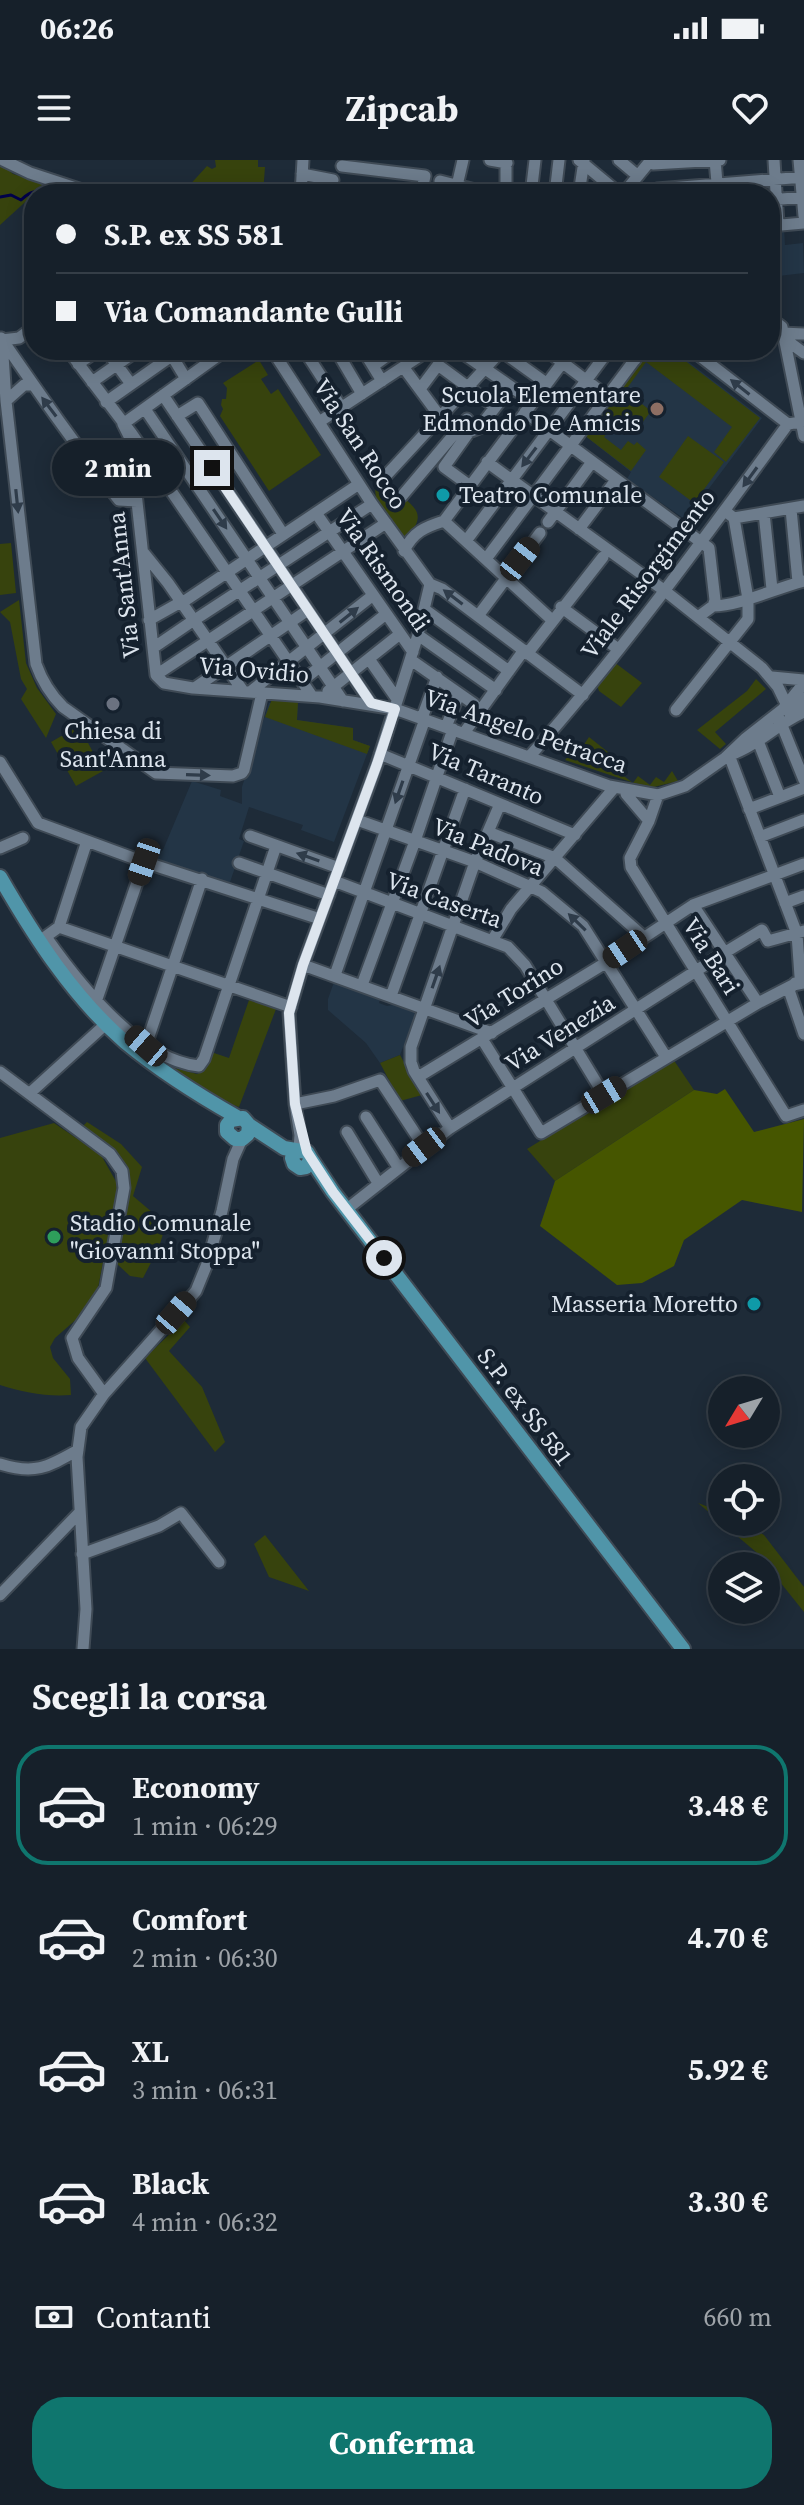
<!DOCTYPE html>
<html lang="it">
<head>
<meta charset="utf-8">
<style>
	:root { --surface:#16202a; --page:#1f2832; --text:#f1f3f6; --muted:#9ea3a8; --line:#353e47; --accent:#0f766e }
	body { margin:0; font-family:"Source Serif 4",serif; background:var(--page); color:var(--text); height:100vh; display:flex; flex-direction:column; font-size:30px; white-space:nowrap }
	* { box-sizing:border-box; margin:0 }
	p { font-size:26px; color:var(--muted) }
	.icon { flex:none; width:44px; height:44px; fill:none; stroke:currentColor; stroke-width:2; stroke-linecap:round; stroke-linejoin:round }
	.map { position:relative; height:1489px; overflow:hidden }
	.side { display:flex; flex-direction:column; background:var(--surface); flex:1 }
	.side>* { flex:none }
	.hud { position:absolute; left:24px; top:24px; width:756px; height:176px; border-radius:32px; box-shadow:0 4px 20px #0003,0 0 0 2px var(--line); display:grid; align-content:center; height:176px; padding:0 32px; background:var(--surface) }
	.needle { width:52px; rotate:232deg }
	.controls { position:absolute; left:708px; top:1216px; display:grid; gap:16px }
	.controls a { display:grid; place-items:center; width:72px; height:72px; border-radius:50%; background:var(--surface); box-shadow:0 4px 20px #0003,0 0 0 2px var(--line); font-size:40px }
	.end { position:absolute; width:36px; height:36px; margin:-18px; border:10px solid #dde5ee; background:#111; box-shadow:0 0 0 4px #111 }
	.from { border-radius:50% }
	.bubble { position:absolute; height:56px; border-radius:28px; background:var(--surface); box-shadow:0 4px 20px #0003,0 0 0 2px var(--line); font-size:26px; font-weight:700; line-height:56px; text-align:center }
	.car { position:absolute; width:24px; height:48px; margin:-24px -12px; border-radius:10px; box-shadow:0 0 6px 2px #0007; background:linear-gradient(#222 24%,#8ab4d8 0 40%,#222 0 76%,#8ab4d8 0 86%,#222 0) }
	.hud b { display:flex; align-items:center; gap:28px; height:76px; font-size:30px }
	.hud b+b { border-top:2px solid var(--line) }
	.hud i { width:20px; height:20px; background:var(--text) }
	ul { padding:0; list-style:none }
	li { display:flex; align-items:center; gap:24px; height:120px; margin:0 16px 12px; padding:0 16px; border:4px solid transparent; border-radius:32px }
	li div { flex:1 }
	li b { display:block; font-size:30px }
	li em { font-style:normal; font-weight:700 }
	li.on { border-color:var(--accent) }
	li>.icon { width:72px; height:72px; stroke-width:1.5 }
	h2 { padding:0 32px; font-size:36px; line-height:96px }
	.pay { display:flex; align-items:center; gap:20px; height:88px; padding:0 32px; font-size:30px }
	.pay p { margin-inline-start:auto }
	.primary-button { display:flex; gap:16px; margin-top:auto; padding:16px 32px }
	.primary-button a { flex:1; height:92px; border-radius:32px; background:var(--accent); color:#fff; font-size:32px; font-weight:700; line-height:92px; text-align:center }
	.status { display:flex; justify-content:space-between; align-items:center; height:56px; padding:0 40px; background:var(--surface); direction:ltr }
	.status svg { height:22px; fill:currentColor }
	header { display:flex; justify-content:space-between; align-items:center; height:104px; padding:0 32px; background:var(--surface); font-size:36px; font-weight:700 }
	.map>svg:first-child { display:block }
</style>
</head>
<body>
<div class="status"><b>06:26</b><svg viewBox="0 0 49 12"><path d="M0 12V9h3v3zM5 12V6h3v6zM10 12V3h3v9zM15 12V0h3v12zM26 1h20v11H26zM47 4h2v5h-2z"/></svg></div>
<header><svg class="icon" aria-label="menu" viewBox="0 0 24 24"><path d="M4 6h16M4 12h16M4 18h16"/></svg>Zipcab<svg class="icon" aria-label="heart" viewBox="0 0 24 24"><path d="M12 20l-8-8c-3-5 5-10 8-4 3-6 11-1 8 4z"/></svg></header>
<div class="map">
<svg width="804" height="1489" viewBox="0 0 804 1489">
	<rect width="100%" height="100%" fill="#1e2b38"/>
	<path fill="#233546" d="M784,69l1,16 18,-2 1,30 -34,4v-47z
		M649,190h24l89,68 -70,93 -2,-2 -7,9 -56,-39 4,-7 -47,-37z
		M298,542l-1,18 56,8v12l17,6 -36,96 -33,-12 2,-5 -54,-18 -10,32 5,2 -15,44 -77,-27 11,-8 29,-69 29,9 -1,6 22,8v-17l27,-84z
		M334,822l46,17 -1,4 8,3 12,-2 15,8 1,4 -15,39 -20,8 -14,-20 -38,-33v-11z"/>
	<path fill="#37430d" d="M215,0h43v7h7l-2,27h-71l-6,-5 21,-23 5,3 4,-2z
		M0,3l13,11 66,20h-45l-34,31z
		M650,190h21l89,68 -34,44 -12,-10 18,-25 -86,-65 -21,29 26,20 -15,20 -16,-11 -4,1 -12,16 17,13 7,-9 6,4 3,-3 9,8 -15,21 -47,-36z
		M259,200l9,15 -7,4 10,15 7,-5 43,66 -52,36 -49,-75 3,-7 -2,-4 1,-6h4l1,-11 -4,-5z
		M688,276l36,26 -30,41 -35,-26z
		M379,324h5c22,17 50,27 22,53l-7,-1 -23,-37 -1,-11z
		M11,383l5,50 -16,2v-51z
		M19,440l7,63 11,25 19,26 -10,24 -25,-39 6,-10 -6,-10 -11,-57 -10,-10z
		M614,502l28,21 -21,24 -22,-16 -2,-6z
		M756,519l10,10 -51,43 11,12 -6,5 -23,-19 50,-39z
		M272,539l26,3 -1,18 56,8v12l17,6 -3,8 -102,-37z
		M79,566l24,45 -27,15 -25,-44z
		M589,577l24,19 -5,8 25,19 5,-7 12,9 6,-8 8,5 8,-11 6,10 -24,6 -20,-4 -69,-23 9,-11 5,3z
		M249,840l27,9 -37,98 -11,-4 -61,-37 30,8 7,-3 7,-19 18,6z
		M400,895l22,40 -22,6 -20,-38z
		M673,899l21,31 -139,91 -28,-32z
		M87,962l34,22 21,23 -9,29 33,28 -7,23 -16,31 -13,-2 -14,-13 13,-69 -1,-16 -47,-50z
		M54,963l47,32 17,30 -20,103 -19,29 -24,21 -5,9 3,11 17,21 1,16c-25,2 -48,-3 -71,-10v-247z
		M184,1160l6,7 -21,24 33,36 23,55 -10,10 -70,-94z
		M698,1343l24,9v10h22l20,13 40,52v25l-48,-60z
		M265,1375l44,56 -40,-14 -15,-33z"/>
	<path fill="#465600" d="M725,929l29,43 50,-13 -2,93 -60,-12 -58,40 -10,26 -32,17 -25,2 -77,-59 15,-45 139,-91 23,4z"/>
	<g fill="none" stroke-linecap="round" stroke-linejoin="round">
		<path stroke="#00014a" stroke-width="3" d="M0,37l11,-2 10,5c13,-13 26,-11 44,-6"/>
		<defs>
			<path id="minor" d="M3,0l27,13 64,21
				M490,0l17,3
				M506,0v34
				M579,0l41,34
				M619,0l19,16
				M715,0l3,34
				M774,0l4,64
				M799,0l5,56
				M653,4l67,-4
				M342,6l83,10 -4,18
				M302,14l31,6
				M440,21l51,13
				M657,29l147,-12
				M301,34l2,-34
				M455,34l8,-34
				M531,34l4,-34
				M555,34l4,-34
				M579,34l5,-33
				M623,34l28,-34
				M771,40l33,-3
				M770,66l34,-3
				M770,158l12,9 22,109
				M783,173l21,1
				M1,178c38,55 76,110 118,162l18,1
				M785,179l19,14
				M2,180l4,61 30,263c6,17 14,30 27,43l93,66 77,3 9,-3 2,-3 18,-77
				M2,180l17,-2 15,-11
				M68,190l64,84 180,262
				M106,190l25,34
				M226,190l-103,74 7,14 26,237 8,8 29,5 127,9 75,12 214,77 49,9 27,-9 40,-28 21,-20 37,-29 21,-26
				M272,190l100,154 58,80
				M304,190l37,57
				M336,190l26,44
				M363,190l19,31
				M458,190l75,52
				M500,190l46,33
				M546,190l62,47
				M622,190l13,10
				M692,190l96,74
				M172,196l14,23
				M78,204l20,-14
				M373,206l22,-16
				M404,208l37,50
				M92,222l46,-32
				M420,229l18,-24 57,42
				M163,235l208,308
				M6,241l18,-16h8
				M106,242l74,-52
				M145,249l198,292
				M525,252l184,136 6,52 -2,6 -15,11
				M177,256l21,-13 85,131
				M319,262l110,-72
				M487,302l178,129 97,77 16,19 13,27
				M382,320l119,-129
				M470,326l-26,-19 25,-35 10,-4 32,-41
				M402,336l65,-77
				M791,349l7,73
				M316,353l97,139
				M764,353l8,76
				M734,358l70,-12
				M444,361l128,-171
				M444,361l108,99
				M548,362l44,-60
				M579,369l37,-49
				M466,381l143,-191
				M404,391c9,-19 21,-24 40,-30
				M143,392l25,31 75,108
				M486,399l156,-209
				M430,424l12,5 141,106
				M186,440l173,-116
				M713,446c26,0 63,-18 91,-25
				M561,447l57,42
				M424,449l85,62
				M478,456l62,-83
				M199,457l173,-113
				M149,460l32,-18
				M418,475l78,55
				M153,488l41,-28
				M527,494l76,-97
				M369,499l28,40
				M411,500l63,44
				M156,515l230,-152
				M772,517l32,3
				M302,521l84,-67
				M196,527l112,-77
				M328,531l72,-57
				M250,532l122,-96
				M676,550l72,-91v-20l-14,-81 -9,-7
				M790,555l14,-17
				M422,558l15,-41
				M779,558l25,62
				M446,567l13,-33
				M464,573l60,-83
				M758,581l22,56
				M380,594l195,81
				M733,594c27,-10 45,-31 71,-42
				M729,595l68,179 3,42
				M530,596c93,-105 175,-219 258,-332l13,-2
				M0,602l38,61 106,39 176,57
				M626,634l23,27
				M658,635l-9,26 -19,37 1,9 155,249 18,-6
				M749,649l55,-21
				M357,660l118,42 67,30 41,34 83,131
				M488,672l67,26 89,79
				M250,676l89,32
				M760,677l44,-17
				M0,688l23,-10
				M239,703l90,32
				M334,721l174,66 17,18 79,130
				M785,743l19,-7
				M693,745l65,98
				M59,767l28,-86
				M46,777c33,47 93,123 153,129l5,-7 72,-213
				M493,779l18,-30 103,-121
				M41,780l18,-13 232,80
				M303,805l189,68
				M335,815l90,-256
				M795,823l-6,7 15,44
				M362,825l53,-144 38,-112
				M391,836l74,-207
				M97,839l47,-137
				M482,879l59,94 217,-130 35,-18 11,-2
				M144,891l58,-172
				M0,912l110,82 12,17 2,17 -18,100 -34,50 6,20 26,36
				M418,917l189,-115 86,-57 111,-41
				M30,933l77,-70
				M295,944l39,-8 46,-16 44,67
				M366,957l32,50
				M450,968l-36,-57 -3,-9v-15l64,-185 25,-58
				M347,972l31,51
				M299,990l1,-15 -5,-31 -6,-91 14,-48 74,-201 41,-129 12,-51
				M347,1049l103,-81 274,-175 38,-23 6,11 36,-10
				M0,1304c35,11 48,3 78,-14
				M82,1394l77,-28 22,-13 38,49
				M0,1435l79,-82
				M83,1489l3,-40 -9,-152 4,-30 23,-33 92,-103 11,-27 15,-53 11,-52 9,-20"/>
			<path id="major" d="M0,717c34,59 73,120 125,165 35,29 73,53 112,75
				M249,965l-1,9 -6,5h-7l-8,-7v-7l4,-5 12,-2 6,7 35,23 23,4 4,7 -5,8 -6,1 -6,-4 -2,-6 4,-7
				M311,999l22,33 350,457"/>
		</defs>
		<use href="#minor" stroke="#3f4a55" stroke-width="15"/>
		<use href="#major" stroke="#3f4a55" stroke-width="18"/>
		<use href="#minor" stroke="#6d7c8c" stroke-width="11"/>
		<use href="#major" stroke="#5095a9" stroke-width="14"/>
	</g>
	<defs><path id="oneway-solid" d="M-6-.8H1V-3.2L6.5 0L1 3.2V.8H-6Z" transform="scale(2)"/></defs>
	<g fill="#2f3c4a">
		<use href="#oneway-solid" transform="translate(740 227) rotate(-142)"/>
		<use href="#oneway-solid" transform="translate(49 247) rotate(-127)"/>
		<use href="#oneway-solid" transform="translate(529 297) rotate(127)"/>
		<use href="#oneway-solid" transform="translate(750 317) rotate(126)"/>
		<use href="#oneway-solid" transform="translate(17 341) rotate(84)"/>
		<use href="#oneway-solid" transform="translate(220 359) rotate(56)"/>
		<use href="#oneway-solid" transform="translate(453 437) rotate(-143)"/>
		<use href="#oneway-solid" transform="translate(349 455) rotate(-39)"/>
		<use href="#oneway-solid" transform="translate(198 615) rotate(2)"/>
		<use href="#oneway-solid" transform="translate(399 632) rotate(109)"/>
		<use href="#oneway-solid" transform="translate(308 697) rotate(-161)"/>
		<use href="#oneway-solid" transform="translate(577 762) rotate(-136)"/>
		<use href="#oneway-solid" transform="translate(436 817) rotate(-71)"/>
		<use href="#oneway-solid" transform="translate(433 943) rotate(57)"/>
	</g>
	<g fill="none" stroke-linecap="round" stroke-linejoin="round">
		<path stroke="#dde5ee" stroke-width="10" d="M212,308l159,235 24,6 -18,55 -74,201 -14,48 6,91 12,48 26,40 51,66"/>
	</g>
	<circle fill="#8d6e63" stroke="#15212e" stroke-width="3" cx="657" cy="249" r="8"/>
	<g fill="#0f9aa8" stroke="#15212e" stroke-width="3">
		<circle cx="443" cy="335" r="8"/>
		<circle cx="754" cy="1144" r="8"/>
	</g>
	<circle fill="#6b7280" stroke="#15212e" stroke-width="3" cx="113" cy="544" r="8"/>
	<circle fill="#2e9e5b" stroke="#15212e" stroke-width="3" cx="54" cy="1077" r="8"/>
	<g text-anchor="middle" stroke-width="8" stroke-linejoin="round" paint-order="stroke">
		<g font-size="24" fill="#dde5ee" stroke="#15212e" text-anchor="end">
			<text x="641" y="243">Scuola Elementare<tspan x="641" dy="28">Edmondo De Amicis</tspan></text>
			<text x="459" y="343" text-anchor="start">Teatro Comunale</text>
			<text x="113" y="579" text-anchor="middle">Chiesa di<tspan x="113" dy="28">Sant'Anna</tspan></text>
			<text x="70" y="1071" text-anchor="start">Stadio Comunale<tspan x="70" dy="28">"Giovanni Stoppa"</tspan></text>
			<text x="738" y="1152">Masseria Moretto</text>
		</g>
		<g font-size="24" fill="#dde5ee" stroke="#15212e">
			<text transform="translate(360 284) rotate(57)" y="8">Via San Rocco</text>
			<text transform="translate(383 410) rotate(55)" y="8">Via Rismondi</text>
			<text transform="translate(648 414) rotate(-53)" y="8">Viale Risorgimento</text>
			<text transform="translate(124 425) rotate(-96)" y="8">Via Sant'Anna</text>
			<text transform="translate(254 510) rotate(5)" y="8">Via Ovidio</text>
			<text transform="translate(526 571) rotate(19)" y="8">Via Angelo Petracca</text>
			<text transform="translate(486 614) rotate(23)" y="8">Via Taranto</text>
			<text transform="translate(488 687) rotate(22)" y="8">Via Padova</text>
			<text transform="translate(444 740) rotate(20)" y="8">Via Caserta</text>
			<text transform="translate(711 796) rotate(58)" y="8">Via Bari</text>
			<text transform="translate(514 833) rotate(-32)" y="8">Via Torino</text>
			<text transform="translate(560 873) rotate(-32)" y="8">Via Venezia</text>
			<text transform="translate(525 1247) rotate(53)" y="8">S.P. ex SS 581</text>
		</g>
	</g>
</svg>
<div class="controls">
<a><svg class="needle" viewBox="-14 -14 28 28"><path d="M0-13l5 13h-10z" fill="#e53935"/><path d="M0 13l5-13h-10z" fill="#9ea3a8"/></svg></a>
<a><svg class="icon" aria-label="locate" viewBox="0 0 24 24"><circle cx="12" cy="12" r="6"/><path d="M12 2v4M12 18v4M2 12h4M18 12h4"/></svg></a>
<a><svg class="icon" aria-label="layers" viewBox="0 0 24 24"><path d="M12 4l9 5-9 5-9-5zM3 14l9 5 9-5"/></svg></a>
</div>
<i class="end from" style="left:384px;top:1098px"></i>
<i class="end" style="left:212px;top:308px"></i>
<div class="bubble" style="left:52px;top:280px;width:132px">2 min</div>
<i class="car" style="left:520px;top:399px;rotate:38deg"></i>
<i class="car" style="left:144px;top:702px;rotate:199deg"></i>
<i class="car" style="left:625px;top:789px;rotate:236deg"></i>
<i class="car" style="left:146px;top:886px;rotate:311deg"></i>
<i class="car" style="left:604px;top:935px;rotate:59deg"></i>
<i class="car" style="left:424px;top:987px;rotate:233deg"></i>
<i class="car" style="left:176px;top:1153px;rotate:41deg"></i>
<div class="hud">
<b><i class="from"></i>S.P. ex SS 581</b>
<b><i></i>Via Comandante Gulli</b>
</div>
</div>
<section class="side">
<h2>Scegli la corsa</h2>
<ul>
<li class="on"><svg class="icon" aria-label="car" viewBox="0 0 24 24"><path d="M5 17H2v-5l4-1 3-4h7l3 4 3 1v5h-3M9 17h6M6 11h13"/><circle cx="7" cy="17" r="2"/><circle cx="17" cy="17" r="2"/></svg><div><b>Economy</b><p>1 min · 06:29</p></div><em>3.48 €</em></li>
<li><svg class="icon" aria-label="car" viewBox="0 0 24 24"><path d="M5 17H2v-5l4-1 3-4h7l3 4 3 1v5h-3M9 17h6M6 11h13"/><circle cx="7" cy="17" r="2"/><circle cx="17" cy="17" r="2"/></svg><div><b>Comfort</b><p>2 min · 06:30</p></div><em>4.70 €</em></li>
<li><svg class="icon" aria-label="car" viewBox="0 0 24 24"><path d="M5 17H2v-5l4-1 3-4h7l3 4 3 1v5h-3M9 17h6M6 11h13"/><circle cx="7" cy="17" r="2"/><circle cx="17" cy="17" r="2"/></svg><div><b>XL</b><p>3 min · 06:31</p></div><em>5.92 €</em></li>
<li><svg class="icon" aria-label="car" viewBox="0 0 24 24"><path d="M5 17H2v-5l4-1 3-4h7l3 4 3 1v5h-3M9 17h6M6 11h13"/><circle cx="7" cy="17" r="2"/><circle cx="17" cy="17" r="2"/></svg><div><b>Black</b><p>4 min · 06:32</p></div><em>3.30 €</em></li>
</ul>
<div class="pay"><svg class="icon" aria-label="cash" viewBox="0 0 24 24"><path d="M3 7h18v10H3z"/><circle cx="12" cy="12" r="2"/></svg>Contanti<p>660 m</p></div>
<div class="primary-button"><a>Conferma</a></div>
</section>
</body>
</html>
